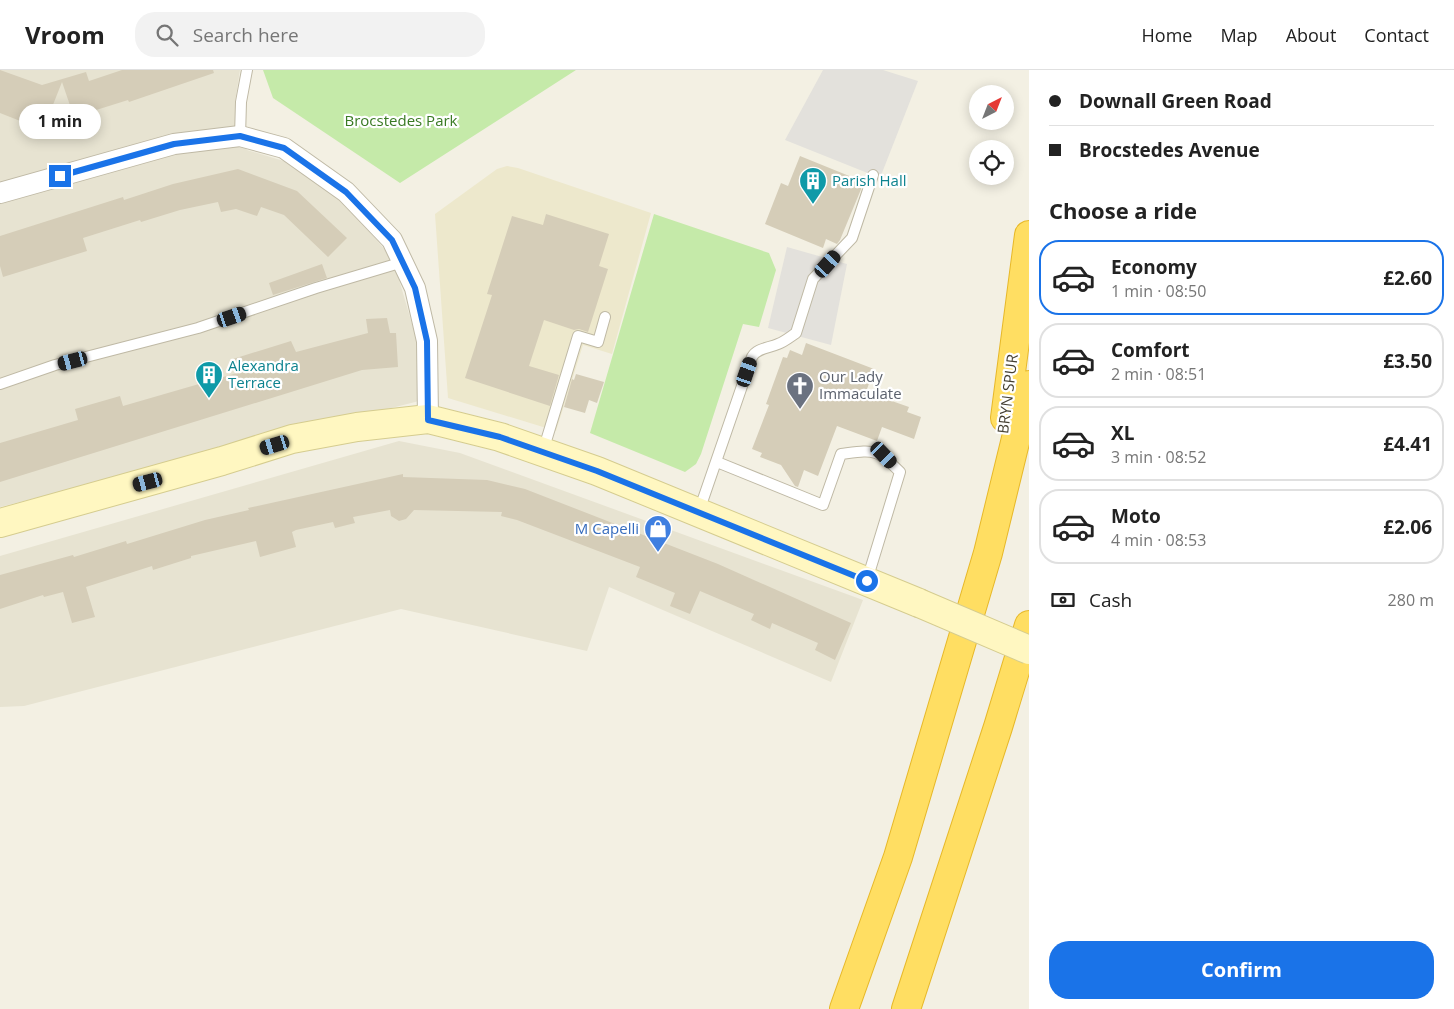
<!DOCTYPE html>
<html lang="en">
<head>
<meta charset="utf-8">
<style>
	:root { --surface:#fff; --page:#f2f2f2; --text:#222; --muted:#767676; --line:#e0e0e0; --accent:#1a73e8 }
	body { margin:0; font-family:"Open Sans",sans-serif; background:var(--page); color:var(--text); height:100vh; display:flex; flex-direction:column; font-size:19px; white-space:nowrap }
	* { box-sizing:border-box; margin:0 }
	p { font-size:16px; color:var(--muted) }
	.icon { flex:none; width:28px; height:28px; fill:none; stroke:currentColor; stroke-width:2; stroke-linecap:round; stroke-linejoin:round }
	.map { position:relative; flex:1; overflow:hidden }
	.sheet { display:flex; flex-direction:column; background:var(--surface); width:425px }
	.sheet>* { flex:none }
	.banner { display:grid; align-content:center; height:110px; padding:0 20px; background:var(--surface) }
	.needle { width:32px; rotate:42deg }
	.controls { position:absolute; left:969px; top:15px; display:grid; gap:10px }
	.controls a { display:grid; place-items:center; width:45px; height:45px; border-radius:50%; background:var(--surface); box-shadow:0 2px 12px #0003; font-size:25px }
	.end { position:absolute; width:22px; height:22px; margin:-11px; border:6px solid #1a73e8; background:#fff; box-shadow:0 0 0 2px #fff }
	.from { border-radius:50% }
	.bubble { position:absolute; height:35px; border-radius:18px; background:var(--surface); box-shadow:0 2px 12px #0003; font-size:16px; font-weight:700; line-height:35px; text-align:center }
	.car { position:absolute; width:15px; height:30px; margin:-15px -8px; border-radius:6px; box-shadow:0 0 4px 1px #0007; background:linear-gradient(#222 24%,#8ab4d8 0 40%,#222 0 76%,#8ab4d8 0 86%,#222 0) }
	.banner b { display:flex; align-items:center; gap:18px; height:48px; font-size:19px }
	.banner b+b { border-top:1px solid var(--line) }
	.banner i { width:12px; height:12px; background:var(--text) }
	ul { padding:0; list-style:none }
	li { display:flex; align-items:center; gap:15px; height:75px; margin:0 10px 8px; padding:0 10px; border:2px solid var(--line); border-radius:20px }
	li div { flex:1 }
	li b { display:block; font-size:19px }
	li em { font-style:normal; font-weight:700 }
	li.selected { border-color:var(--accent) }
	li>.icon { width:45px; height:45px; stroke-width:1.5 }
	h2 { padding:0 20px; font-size:22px; line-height:60px }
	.pay { display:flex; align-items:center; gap:12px; height:55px; padding:0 20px; font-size:19px }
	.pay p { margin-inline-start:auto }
	.cta { display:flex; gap:10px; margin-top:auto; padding:10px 20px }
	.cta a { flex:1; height:58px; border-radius:20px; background:var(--accent); color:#fff; font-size:20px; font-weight:700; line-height:58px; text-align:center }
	header { display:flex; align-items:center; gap:30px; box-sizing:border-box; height:70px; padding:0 25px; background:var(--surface); border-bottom:1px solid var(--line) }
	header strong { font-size:24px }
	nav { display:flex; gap:28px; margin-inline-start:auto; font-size:18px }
	.search { width:350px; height:45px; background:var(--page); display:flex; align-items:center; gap:12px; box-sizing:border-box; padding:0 18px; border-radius:20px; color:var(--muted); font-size:19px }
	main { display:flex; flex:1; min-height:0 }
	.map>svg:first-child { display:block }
</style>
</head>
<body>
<header>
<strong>Vroom</strong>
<div class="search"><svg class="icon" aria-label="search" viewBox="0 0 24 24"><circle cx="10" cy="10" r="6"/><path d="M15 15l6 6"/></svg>Search here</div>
<nav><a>Home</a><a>Map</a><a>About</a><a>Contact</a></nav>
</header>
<main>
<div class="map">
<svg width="1029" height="939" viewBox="0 0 1029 939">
	<rect width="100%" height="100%" fill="#f3f0e3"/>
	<path fill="#e7e3d1" d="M0,0h240l-5,32 12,48 70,21 76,88 24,82 2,60 -419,106z
		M399,371l61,12 403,147 -32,82 -222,-95 -22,64 -186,-42 -377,97 -24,1v-151z"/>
	<path fill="#ede8cc" d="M507,96l11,2 133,45 -39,141 -29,-9 -27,86 -108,-33 -13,-184 62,-45z"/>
	<path fill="#c5eaa9" d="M263,0h313l-176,113 -127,-85z
		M654,144l115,39 7,17 -17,57 -16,-3 -42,130 -5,10 -11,8 -95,-39z"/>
	<path fill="#e3e1dc" d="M823,0h60l35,11 -38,97 -95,-38z
		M787,177l60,17 -16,81 -63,-17z"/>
	<path fill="#d5cdb8" d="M0,0l42,15 44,-13 3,9 33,-11h91l1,3 -85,29 -1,-2 -54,17 -12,-35 -19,48 -43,-17z
		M800,86l64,26 -24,58 -3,4 -11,-5 -3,9 -58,-24 16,-41 7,3z
		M238,99l59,22 50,47 -19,19 -44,-42 -23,-8 -4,9 -21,-7 -15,3 -3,-10 -38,8 -39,12 -1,-2 -57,18 4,13 -84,26 -3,-11v-30l123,-39 1,3 49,-16z
		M546,144l63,20 -10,32 9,3 -20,63 -9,-3 -5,1 -30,-10 -15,46 30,9 -9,31 -85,-28 27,-83 -5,-1 25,-78 31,9z
		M322,194l5,14 -54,17 -4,-12z
		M387,248l3,15h6l2,34 -36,3 -362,112v-39l78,-23 -3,-11 45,-13 3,10 114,-33 -4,-14 58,-18 5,11 72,-19 -2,-14z
		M806,273l68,26 -8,23 43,15 -2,5 14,5 -7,22 -32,-12 -5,14 -40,-15 -19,50 -14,-6 -6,17 -3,-1 -14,-21 -21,-8 2,-4 -10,-4 17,-44 -3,-1 17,-47 4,1 3,-8 12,5z
		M576,304l28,8 -7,21 -8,-3 -4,13 -21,-6 8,-28 2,1z
		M403,404v3l84,3 38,9 193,75 133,59 -16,37 -20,-10 3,-7 -46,-20 -2,6 -19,-9 3,-6 -54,-23 -10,23 -20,-8 5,-13 -39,-16 4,-10 -123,-47 -16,-4 1,-4 -88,-2 -8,9 -7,2 -8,-5 -1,-6 -37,7 2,6 -20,5 -2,-6 -37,8 -4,2 4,15 -36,10 -4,-16 -65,15v2l-38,12 -1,-4 -66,21 9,30 -23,6 -9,-31 -19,5 -1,-2 -43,14v-34l73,-20 1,2 52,-16 1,3 78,-24 44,-10 -1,-2z"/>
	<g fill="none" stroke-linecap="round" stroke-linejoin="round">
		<defs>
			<path id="lane" d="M240,66l1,-34 6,-32
				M0,314l55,-19 143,-37 118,-40 87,-26
				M543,381l35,-115 20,6 7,-25
				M717,392l106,43 18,-51c33,-4 35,-6 59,18l-33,108
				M699,441l53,-154c5,-9 17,-9 26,-13 6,-2 12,-7 18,-11l17,-54 39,-41 21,-63"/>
			<path id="street" d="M0,123l174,-49 66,-8 44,12 62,44 46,48 23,48 12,53 1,78"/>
			<path id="secondary" d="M0,453l222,-62 70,-22 65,-12 71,-8 72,18 97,34 322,132"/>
			<path id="highway" d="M1005,348l24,-183
				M844,939l54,-152 90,-304 41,-168
				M906,939l92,-282 31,-102"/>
		</defs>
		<use href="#lane" stroke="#bfb9a5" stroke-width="12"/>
		<use href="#street" stroke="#bfb9a5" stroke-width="22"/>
		<use href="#secondary" stroke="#d5cc8f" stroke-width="30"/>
		<use href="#highway" stroke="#e7b829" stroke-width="30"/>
		<use href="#lane" stroke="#fff" stroke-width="10"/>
		<use href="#street" stroke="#fff" stroke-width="20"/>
		<use href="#secondary" stroke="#fff7c1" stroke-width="28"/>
		<use href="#highway" stroke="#ffde62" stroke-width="28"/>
		<defs>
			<path id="secondary-bridge" d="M919,533l110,47"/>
		</defs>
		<use href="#secondary-bridge" stroke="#d5cc8f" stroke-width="30" stroke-linecap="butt"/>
		<use href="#secondary-bridge" stroke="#fff7c1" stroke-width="28"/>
	</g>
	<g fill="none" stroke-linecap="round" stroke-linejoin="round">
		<path stroke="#1a73e8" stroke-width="6" d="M60,106l114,-32 66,-8 44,12 62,44 46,48 23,48 12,53 1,79 72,17 97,34 270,110"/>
	</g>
	<defs>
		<symbol id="building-pin" viewBox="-11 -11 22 30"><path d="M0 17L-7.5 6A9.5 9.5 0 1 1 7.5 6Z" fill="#0f9aa8" stroke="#fff"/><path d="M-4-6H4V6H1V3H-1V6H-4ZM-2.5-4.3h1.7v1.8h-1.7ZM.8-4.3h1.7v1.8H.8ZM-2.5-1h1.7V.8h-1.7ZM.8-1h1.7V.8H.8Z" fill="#fff"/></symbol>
		<symbol id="church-pin" viewBox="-11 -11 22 30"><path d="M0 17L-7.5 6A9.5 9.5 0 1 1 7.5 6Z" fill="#6b7280" stroke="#fff"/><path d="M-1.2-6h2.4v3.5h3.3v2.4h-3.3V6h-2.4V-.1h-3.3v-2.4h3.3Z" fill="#fff"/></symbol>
		<symbol id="shop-pin" viewBox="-11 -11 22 30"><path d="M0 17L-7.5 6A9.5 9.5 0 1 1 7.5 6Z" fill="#3f7fe0" stroke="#fff"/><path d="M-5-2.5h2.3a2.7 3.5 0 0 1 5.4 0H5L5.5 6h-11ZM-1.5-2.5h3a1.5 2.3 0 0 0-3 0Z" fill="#fff"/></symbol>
	</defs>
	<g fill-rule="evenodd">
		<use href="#building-pin" x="797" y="95" width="32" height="43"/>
		<use href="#building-pin" x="193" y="289" width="32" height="43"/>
		<use href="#church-pin" x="784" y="300" width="32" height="43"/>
		<use href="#shop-pin" x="642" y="443" width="32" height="43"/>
	</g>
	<g text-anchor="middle" stroke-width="4.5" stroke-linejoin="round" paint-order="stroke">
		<g font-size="15" fill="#397a23" stroke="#fff">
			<text x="401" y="56">Brocstedes Park</text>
		</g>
		<g font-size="15" fill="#0d838f" stroke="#fff" text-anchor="start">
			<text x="832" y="116">Parish Hall</text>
			<text x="228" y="301">Alexandra<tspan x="228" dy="17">Terrace</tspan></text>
		</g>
		<g font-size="15" fill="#5b616d" stroke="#fff" text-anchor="start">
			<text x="819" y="312">Our Lady<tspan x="819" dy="17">Immaculate</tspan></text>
		</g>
		<g font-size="15" fill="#454033" stroke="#fff">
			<text transform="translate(1008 324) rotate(-83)" y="5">BRYN SPUR</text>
		</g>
		<g font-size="15" fill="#366cbe" stroke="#fff" text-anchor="end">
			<text x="639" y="464">M Capelli</text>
		</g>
	</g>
</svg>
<div class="controls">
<a><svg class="needle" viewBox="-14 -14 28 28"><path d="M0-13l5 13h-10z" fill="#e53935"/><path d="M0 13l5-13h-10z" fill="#767676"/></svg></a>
<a><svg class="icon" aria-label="locate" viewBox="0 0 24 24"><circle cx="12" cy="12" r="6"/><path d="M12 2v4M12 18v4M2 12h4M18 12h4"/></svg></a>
</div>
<i class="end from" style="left:867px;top:511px"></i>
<i class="end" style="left:60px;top:106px"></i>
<div class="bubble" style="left:19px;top:34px;width:82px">1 min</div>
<i class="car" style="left:828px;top:194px;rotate:42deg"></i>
<i class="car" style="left:232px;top:247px;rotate:71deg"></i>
<i class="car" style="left:73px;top:291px;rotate:255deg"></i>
<i class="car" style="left:747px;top:302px;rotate:19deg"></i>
<i class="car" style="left:275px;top:375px;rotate:253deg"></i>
<i class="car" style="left:884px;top:385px;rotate:136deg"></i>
<i class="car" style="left:148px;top:412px;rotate:255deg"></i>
</div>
<section class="sheet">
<div class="banner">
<b><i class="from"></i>Downall Green Road</b>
<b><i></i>Brocstedes Avenue</b>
</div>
<h2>Choose a ride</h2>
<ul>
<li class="selected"><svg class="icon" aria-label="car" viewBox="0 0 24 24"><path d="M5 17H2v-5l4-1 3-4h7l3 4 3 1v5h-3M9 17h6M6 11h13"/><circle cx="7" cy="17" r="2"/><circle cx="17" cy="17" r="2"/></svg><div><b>Economy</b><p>1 min · 08:50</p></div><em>£2.60</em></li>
<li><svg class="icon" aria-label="car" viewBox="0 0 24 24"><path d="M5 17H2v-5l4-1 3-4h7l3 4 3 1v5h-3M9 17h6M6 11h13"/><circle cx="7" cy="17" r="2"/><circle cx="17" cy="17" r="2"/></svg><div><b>Comfort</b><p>2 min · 08:51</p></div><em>£3.50</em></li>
<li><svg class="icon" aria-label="car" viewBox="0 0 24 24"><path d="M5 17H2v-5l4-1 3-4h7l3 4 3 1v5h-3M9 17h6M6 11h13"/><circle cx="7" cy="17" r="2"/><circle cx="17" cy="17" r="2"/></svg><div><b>XL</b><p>3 min · 08:52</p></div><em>£4.41</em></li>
<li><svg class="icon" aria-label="car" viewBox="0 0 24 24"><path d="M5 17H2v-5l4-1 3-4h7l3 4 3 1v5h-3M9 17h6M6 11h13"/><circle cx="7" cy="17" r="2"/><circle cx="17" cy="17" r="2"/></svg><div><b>Moto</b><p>4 min · 08:53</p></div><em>£2.06</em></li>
</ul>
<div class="pay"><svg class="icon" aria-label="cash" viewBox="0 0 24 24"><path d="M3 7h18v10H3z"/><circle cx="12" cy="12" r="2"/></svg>Cash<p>280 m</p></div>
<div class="cta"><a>Confirm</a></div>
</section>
</main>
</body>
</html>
